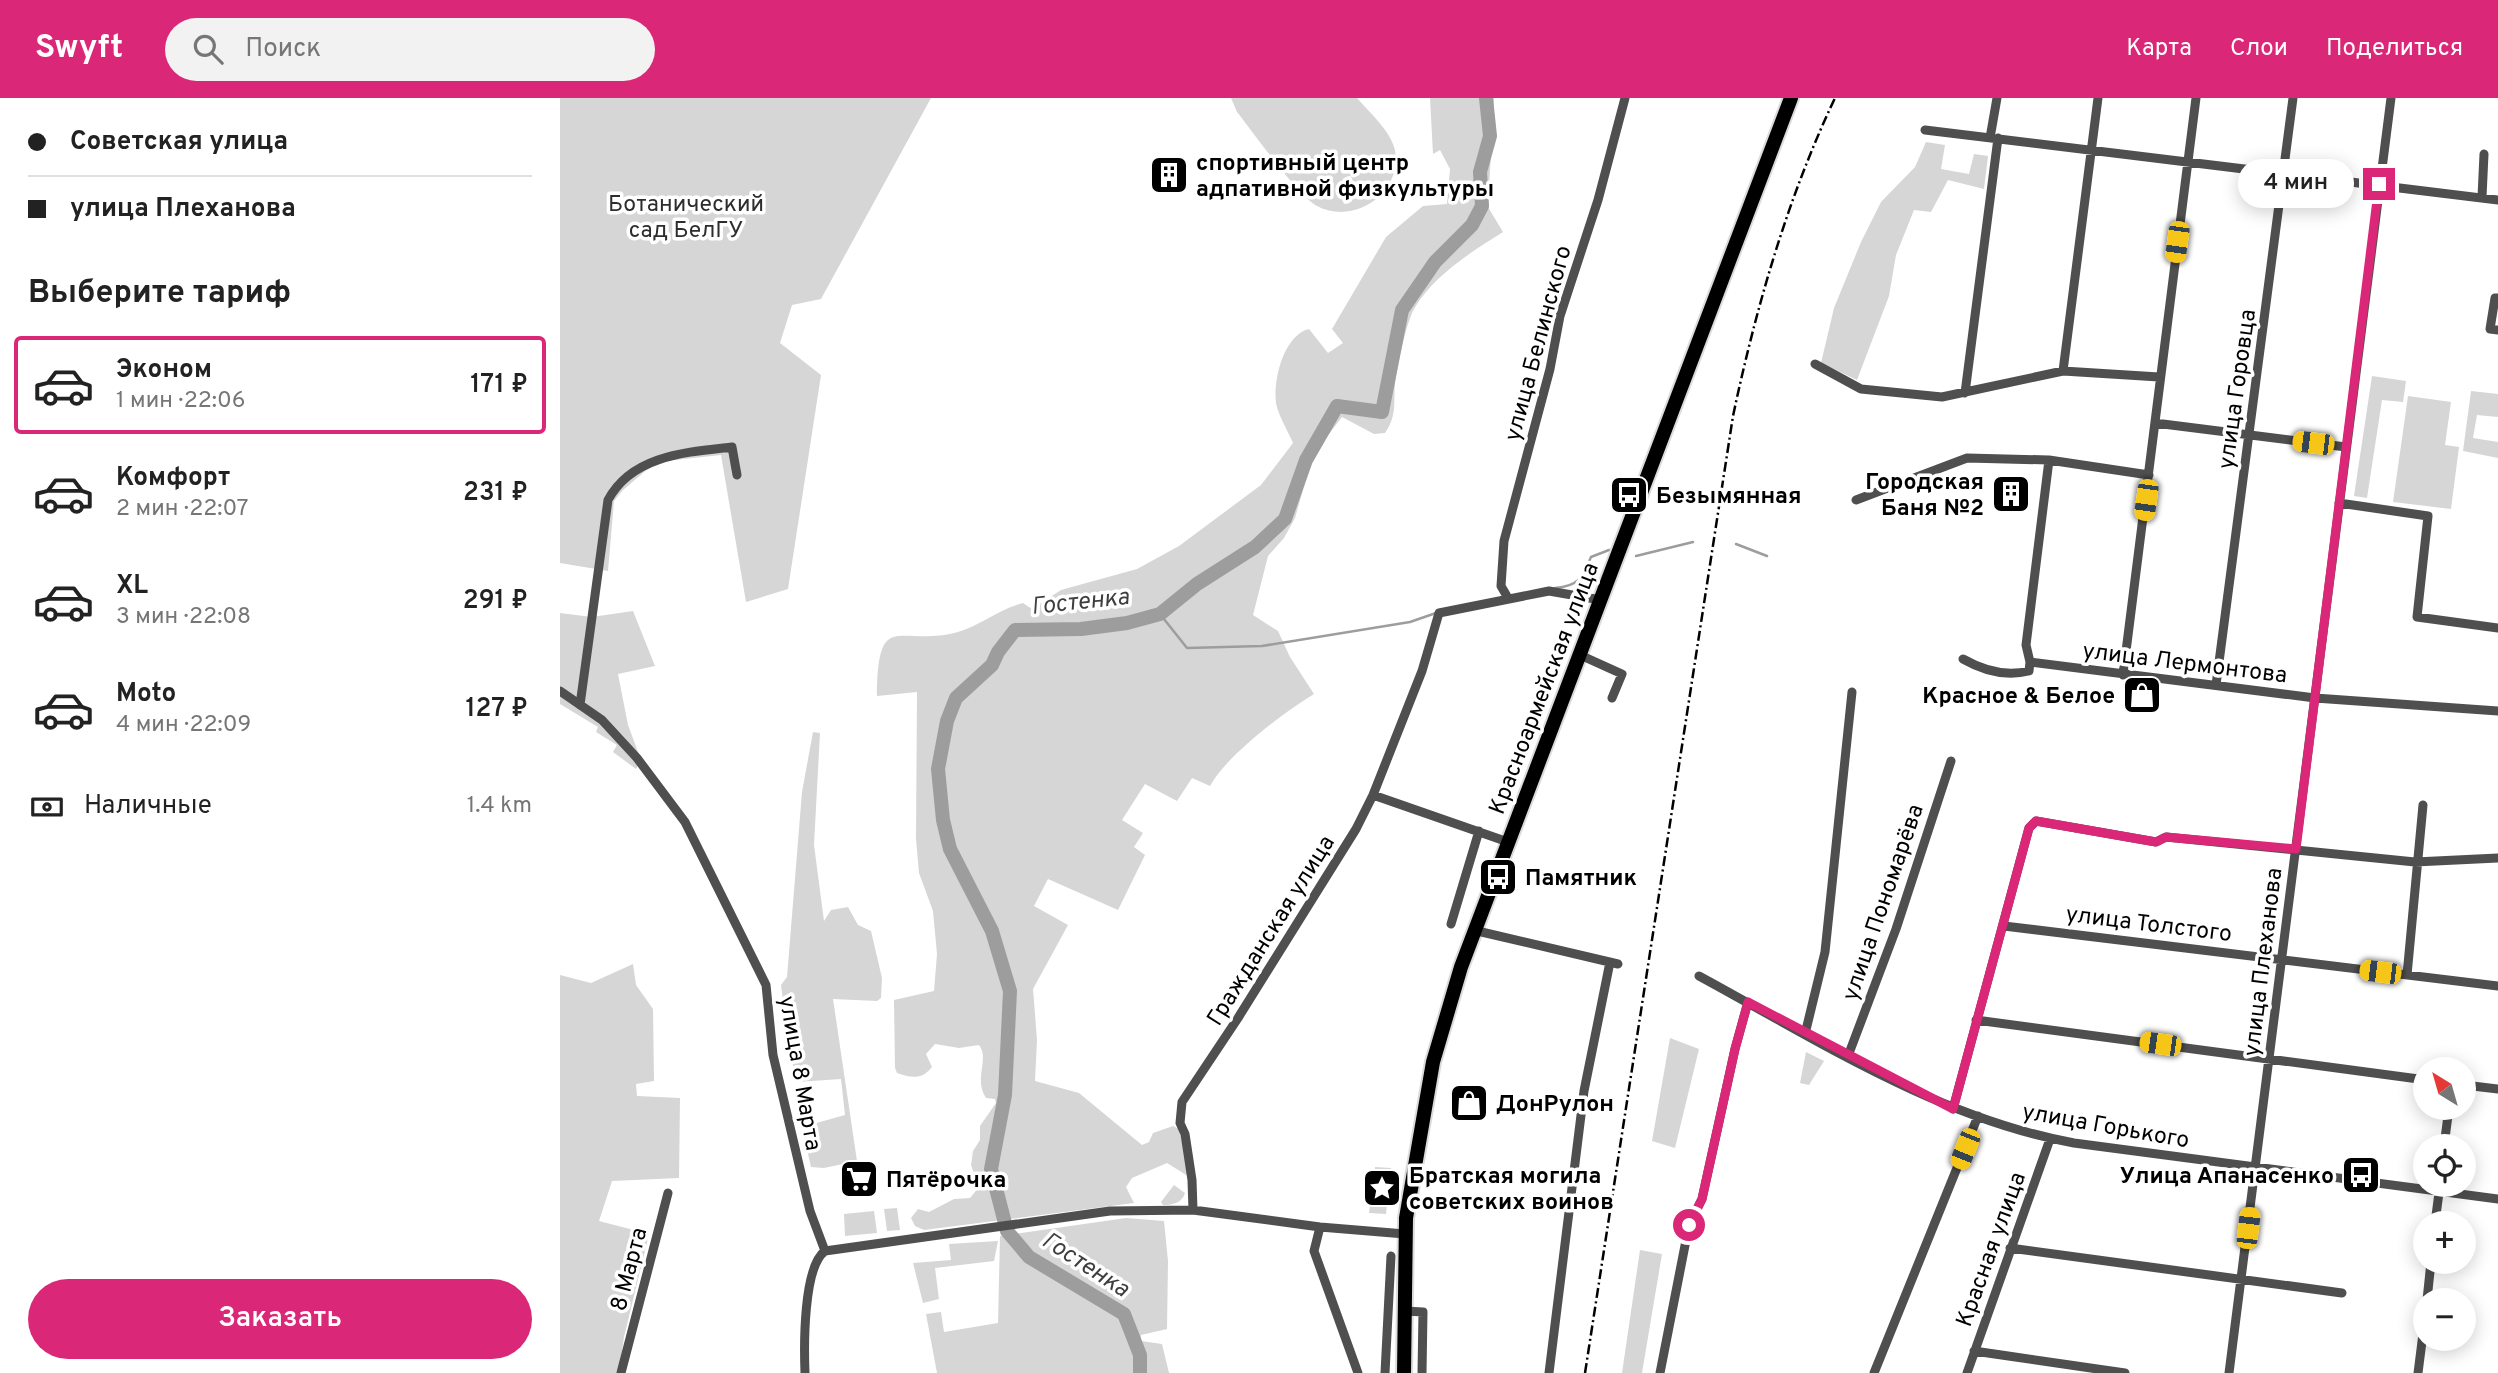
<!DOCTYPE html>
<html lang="ru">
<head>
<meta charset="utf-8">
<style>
	:root { --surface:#fff; --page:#f2f2f2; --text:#222; --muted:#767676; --line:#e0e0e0; --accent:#db2777 }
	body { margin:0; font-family:Overpass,sans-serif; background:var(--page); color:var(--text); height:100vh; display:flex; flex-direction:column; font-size:26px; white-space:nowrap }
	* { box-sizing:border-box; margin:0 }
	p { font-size:23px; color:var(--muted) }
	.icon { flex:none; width:38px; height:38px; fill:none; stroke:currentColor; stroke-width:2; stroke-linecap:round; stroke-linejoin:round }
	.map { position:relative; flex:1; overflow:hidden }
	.details { display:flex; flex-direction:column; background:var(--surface); width:560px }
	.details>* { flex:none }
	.guide { display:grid; align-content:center; height:154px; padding:0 28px; background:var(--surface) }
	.needle { width:46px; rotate:323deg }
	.buttons { position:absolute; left:1853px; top:959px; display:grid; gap:14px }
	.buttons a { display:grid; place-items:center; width:63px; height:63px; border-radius:50%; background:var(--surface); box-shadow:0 4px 18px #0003; font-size:35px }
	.end { position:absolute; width:32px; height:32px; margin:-16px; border:9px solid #db2777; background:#fff; box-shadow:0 0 0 4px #fff }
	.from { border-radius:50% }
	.bubble { position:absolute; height:49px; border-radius:24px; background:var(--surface); box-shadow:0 4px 18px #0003; font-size:23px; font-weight:600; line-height:49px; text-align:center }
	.car { position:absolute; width:21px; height:42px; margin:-21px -10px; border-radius:9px; box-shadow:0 0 5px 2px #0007; background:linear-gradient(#f5c518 24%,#345 0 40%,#f5c518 0 76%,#345 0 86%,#f5c518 0) }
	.guide b { display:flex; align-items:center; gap:24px; height:66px; font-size:26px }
	.guide b+b { border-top:2px solid var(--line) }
	.guide i { width:18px; height:18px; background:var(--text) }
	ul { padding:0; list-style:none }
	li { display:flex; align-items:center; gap:21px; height:98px; margin:0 14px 10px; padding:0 14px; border:4px solid transparent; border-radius:7px }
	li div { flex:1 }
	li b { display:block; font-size:26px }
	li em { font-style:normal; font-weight:600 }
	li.current { border-color:var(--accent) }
	li>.icon { width:63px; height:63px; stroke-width:1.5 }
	h2 { padding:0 28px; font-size:32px; line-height:84px }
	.pay { display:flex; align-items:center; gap:18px; height:77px; padding:0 28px; font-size:26px }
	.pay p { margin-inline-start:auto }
	.button { display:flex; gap:14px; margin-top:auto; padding:14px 28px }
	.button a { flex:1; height:80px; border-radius:42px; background:var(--accent); color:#fff; font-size:28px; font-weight:600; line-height:80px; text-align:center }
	header { display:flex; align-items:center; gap:42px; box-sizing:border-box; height:98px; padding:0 35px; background:var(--accent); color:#fff }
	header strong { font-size:33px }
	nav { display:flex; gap:38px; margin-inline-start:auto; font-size:24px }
	.search { width:490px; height:63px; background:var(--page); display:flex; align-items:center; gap:18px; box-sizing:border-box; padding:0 24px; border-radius:38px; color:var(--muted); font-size:26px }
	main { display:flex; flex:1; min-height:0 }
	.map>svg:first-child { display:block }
</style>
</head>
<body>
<header>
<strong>Swyft</strong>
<div class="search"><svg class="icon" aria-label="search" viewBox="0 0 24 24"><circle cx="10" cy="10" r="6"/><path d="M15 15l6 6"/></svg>Поиск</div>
<nav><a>Карта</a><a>Слои</a><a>Поделиться</a></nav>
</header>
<main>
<section class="details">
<div class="guide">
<b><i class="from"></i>Советская улица</b>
<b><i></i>улица Плеханова</b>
</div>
<h2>Выберите тариф</h2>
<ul>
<li class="current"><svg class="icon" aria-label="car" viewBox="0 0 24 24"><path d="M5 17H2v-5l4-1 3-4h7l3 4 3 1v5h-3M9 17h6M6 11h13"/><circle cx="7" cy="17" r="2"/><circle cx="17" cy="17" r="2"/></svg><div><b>Эконом</b><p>1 мин · 22:06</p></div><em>171 ₽</em></li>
<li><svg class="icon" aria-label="car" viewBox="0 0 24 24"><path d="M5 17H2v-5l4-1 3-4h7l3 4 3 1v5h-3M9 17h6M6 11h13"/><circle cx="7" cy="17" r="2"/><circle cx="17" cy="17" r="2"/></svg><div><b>Комфорт</b><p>2 мин · 22:07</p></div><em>231 ₽</em></li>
<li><svg class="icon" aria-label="car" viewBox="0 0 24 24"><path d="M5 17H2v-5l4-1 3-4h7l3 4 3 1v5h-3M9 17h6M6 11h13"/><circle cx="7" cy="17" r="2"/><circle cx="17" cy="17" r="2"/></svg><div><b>XL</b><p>3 мин · 22:08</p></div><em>291 ₽</em></li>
<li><svg class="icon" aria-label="car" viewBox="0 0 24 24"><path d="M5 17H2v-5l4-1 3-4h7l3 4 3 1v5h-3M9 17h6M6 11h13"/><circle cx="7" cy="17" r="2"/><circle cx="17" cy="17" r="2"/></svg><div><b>Moto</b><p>4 мин · 22:09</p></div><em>127 ₽</em></li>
</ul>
<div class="pay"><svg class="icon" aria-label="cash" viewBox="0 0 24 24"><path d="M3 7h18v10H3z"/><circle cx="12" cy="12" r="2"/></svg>Наличные<p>1.4 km</p></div>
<div class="button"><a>Заказать</a></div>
</section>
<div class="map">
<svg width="1938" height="1275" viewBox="0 0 1938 1275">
	<rect width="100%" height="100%" fill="#fff"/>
	<path fill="#d6d6d6" d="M0,0h371l-110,201 -29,6 -12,38 41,32 -33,214 -42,13 -25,-147 -65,7 -33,28 -9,11 -6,70 -48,-8z
		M671,0h126c13,15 33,32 38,52 8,42 -40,76 -78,56 -19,-10 -64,-74 -80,-94z
		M870,0h64l-6,109 15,25c-32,20 -70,44 -89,77 -8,15 -15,51 -18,68 -4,22 3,36 -11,56l-11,1 -32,-17 -29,38 -18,63 -11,20 -16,18 -15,59 25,16 12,26 24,37c-31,19 -87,61 -104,92l-18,-8 -15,23 -32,-17 -23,36 21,13 -9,14 11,8 -27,55 -70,-31 -14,27 34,19 -35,64 4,51 -2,41 44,12 63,52 7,-3 4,-9 20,-7 6,3 12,49 -24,-15 -35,15 -6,9 8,16 -210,27 -9,-4 -4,-8 7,-9 11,3 25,-13 16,-1 9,-11 -8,-22 2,-14 7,-11v-14l16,-23 -1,-4 -9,-1c-13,-19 4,-39 -7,-53l-20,3 -24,-4 -9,10 6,13c-10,13 -21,11 -35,6l-2,-5 -1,-68 40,-9 3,-37 -4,-43 -14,-38 -3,-34 1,-147 -40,4c1,-89 21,-48 81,-64 23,-7 41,-23 65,-29l9,6 29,-19 76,-21 42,-23 82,-61 32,-42c-5,-12 -15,-28 -17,-40 -3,-24 8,-68 33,-74l19,24 15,-10 -11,-14 54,-92 37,-31 24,-2 3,-35 -10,-19 -7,4z
		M1366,44l19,3 -4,24 28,5 5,-20 14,2 -4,33 -36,-9 -17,32 -17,-2 -18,45 -7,41 -32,84 -36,-17 13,-55 27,-66 20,-40 34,-35z
		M1812,278l34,5 -3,21 -21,-2 -15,98 -13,-2z
		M1911,293l27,3v23l-21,-2 -4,23 25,4v16l-35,-7z
		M1848,298l43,6 -6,43 14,2 -8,62 -58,-7z
		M73,513l22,55 -37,8 10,51 13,35 -5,9 -23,-17 4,-7 -21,-13 2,-5 -38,-23v-91l32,4z
		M253,634l7,1 -6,112 10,76 7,-11 17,-3 10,18 13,6 11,47 -1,20 -4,3 -44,-2 24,162 -33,7 -13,-1 -9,-40 43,-12 -4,-36 -44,3 -8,-34 -8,-63 6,-8 15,-185z
		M73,866l3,21 17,24 1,72 -18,3 1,12 43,2 -1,80 -67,3 -13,40 50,13 -25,103 -5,36h-59v-398l31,8z
		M1110,940l29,11 -24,99 -23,-7z
		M1246,954l18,9 -15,24 -9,-2z
		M815,1069l16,1 -5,46 -17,-1z
		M614,1087l11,8c-3,10 -12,12 -22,12l-2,-3z
		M337,1110l3,22 -13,1 -3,-22z
		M314,1113l3,22 -32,3 -1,-22z
		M566,1120l38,3 4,40 -1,68 -26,6v6l21,3 7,29h-232l-11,-59 15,-2 3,20 54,-9 2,-87z
		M438,1143l-4,20 -59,7 4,31 -16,4 -10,-40 38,-3 -2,-16z
		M1080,1152l22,4 -20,119h-20z"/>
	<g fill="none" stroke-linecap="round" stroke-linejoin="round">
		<path stroke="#9d9d9d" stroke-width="2.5" d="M1176,446l31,12
			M1076,458l57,-14
			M995,490c24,-2 27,-10 36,-31l18,-7
			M600,516l27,34 75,-2 148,-24 26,-9"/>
		<path stroke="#9d9d9d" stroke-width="14" d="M580,1275v-18l-16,-41 -95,-57 -22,-26 -16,-62 14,-74 5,-104 -18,-60 -42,-82 -7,-29 -5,-51 9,-48 9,-23 36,-33 6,-13 17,-22 66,-1 46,-6 33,-9 37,-30 58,-37 30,-28 21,-59 31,-54 45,6 20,-102 33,-48 37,-37 10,-19 -2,-34 10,-36 -4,-38"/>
		<defs>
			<path id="primary" d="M844,1275l2,-155 27,-156 28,-95 330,-869"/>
		</defs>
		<use href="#primary" stroke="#dbdbdb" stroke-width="18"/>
		<path stroke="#4f4f4f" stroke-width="9" d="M1365,32l573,70
			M1430,40l7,-40
			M1922,99l2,-43
			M1938,200h-3l-5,31 8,1
			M1255,266l46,25 81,8 121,-26 96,6
			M1503,273l35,-273
			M1405,295l33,-255
			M1595,325l191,24
			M1296,402l111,-42 82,2 100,15
			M1779,405l89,13 -11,101 81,11
			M948,500l-7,-12 3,-45 46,-172 10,-53 38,-116 27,-102
			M1020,557l42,19 -10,24
			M1403,561c21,12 42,18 66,12l1,-9
			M1470,564l285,36 183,13
			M1470,564l-4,-17 23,-185
			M1563,577l73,-577
			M1656,587l77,-587
			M0,593l42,29 35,38 48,64 81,163 7,70 37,156 15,40
			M20,607l28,-205c24,-45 79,-48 124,-53l5,28
			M813,697l135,47
			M891,826l28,-93
			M1444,828l494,60
			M913,832l145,34
			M1847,877l16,-170
			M1139,878c120,65 239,142 375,167l424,56
			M1416,922l450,60
			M1245,936l20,-82 27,-260
			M1288,958l48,-127 55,-168
			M1904,987l34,4
			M1393,1011l76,-281 7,-7 120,21 10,-5 249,25 83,-4
			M1884,1048l5,-38
			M633,1112l-1,-30 -7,-46 -5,-11 2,-21 56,-84 118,-189 17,-34 49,-124 17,-58 110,-22 52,9
			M1875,1125l5,-38
			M760,1129l-6,24 44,122
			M1450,1150l332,45
			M265,1153l285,-40 83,-1 127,17 85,7
			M1867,1202l4,-38
			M845,1213l18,1 -1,61
			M1414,1253l151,22
			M61,1275l47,-180
			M245,1275c-1,-26 -2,-106 20,-122
			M825,1275l6,-117
			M989,1275l35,-282 26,-129
			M1100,1275l29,-148 13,-26 33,-150 13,-47
			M1314,1275l104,-257
			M1407,1275l83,-234
			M1669,1275l162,-1275
			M1858,1275l8,-63"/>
		<use href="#primary" stroke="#000" stroke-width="14"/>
		<path stroke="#000" stroke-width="2.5" stroke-dasharray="10 3.5 2 3.5" stroke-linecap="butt" d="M1025,1275l148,-957c23,-108 54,-217 102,-318"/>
	</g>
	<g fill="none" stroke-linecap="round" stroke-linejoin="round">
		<path stroke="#db2777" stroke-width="9" d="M1129,1127l13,-26 33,-150 13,-47 205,107 76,-281 7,-7 120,21 10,-5 130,12 83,-665"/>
	</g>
	<defs>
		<symbol id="building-square" viewBox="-11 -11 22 22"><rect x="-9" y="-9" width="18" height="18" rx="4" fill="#000" stroke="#fff"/><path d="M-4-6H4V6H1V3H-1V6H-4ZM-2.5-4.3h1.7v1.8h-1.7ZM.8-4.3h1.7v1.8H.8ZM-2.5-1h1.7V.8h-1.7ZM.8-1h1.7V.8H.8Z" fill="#fff"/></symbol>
		<symbol id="bus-square" viewBox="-11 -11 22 22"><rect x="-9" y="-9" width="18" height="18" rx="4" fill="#000" stroke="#fff"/><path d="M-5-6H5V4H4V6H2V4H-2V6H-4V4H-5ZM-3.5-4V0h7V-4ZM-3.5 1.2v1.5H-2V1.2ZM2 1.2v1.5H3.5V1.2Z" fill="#fff"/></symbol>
		<symbol id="shop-square" viewBox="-11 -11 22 22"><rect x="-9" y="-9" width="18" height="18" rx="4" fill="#000" stroke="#fff"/><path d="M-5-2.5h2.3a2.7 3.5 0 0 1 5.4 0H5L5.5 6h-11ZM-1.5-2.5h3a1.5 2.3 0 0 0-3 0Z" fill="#fff"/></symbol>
		<symbol id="supermarket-square" viewBox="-11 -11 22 22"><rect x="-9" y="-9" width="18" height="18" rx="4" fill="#000" stroke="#fff"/><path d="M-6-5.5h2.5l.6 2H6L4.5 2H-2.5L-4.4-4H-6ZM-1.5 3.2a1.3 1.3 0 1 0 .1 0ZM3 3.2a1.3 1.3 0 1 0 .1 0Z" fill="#fff"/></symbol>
		<symbol id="sight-square" viewBox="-11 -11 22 22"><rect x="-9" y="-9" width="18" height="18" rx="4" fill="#000" stroke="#fff"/><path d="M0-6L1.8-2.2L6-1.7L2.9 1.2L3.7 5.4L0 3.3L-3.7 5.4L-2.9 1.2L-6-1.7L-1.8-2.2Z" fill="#fff"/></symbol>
	</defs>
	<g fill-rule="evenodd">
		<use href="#building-square" x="587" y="55" width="44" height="44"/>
		<use href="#building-square" x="1429" y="374" width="44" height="44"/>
		<use href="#bus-square" x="1047" y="375" width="44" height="44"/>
		<use href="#shop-square" x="1560" y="575" width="44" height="44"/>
		<use href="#bus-square" x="916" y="757" width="44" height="44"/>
		<use href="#shop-square" x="887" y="983" width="44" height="44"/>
		<use href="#bus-square" x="1779" y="1055" width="44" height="44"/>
		<use href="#supermarket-square" x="277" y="1059" width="44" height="44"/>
		<use href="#sight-square" x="800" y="1068" width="44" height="44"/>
	</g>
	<g text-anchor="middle" stroke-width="7" stroke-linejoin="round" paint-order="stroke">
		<g font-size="23" font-weight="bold" fill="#000" stroke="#fff" text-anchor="start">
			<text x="636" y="72">спортивный центр<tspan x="636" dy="26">адпативной физкультуры</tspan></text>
			<text x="1424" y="391" text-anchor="end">Городская<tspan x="1424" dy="26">Баня №2</tspan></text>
			<text x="1096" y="405">Безымянная</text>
			<text x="1555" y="605" text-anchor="end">Красное &amp; Белое</text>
			<text x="965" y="787">Памятник</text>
			<text x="936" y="1013">ДонРулон</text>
			<text x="849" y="1085">Братская могила<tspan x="849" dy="26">советских воинов</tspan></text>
			<text x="1774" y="1085" text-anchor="end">Улица Апанасенко</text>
			<text x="326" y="1089">Пятёрочка</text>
		</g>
		<g font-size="23" fill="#2d2d2d" stroke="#fff">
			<text x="126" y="113">Ботанический<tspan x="126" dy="26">сад БелГУ</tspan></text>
		</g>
		<g font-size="23" fill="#000" stroke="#fff">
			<text transform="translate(977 245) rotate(-75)" y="8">улица Белинского</text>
			<text transform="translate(1676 291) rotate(-82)" y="8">улица Горовца</text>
			<text transform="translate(1625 564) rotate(7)" y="8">улица Лермонтова</text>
			<text transform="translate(983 590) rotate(-69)" y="8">Красноармейская улица</text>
			<text transform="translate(1322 804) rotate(-71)" y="8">улица Пономарёва</text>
			<text transform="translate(1589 825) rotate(7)" y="8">улица Толстого</text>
			<text transform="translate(710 832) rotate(-58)" y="8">Гражданская улица</text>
			<text transform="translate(1702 864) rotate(-83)" y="8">улица Плеханова</text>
			<text transform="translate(241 975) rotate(80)" y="8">улица 8 Марта</text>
			<text transform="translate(1546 1027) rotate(10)" y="8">улица Горького</text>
			<text transform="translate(1430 1151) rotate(-70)" y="8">Красная улица</text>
			<text transform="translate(68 1171) rotate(-75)" y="8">8 Марта</text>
		</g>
		<g font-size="24" font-style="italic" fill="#3e3e3e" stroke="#fff">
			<text transform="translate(520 503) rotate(-6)" y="8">Гостенка</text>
			<text transform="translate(526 1166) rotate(33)" y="8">Гостенка</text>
		</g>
	</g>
</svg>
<div class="buttons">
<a><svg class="needle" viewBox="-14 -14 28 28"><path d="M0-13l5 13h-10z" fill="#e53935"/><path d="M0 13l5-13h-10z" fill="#767676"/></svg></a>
<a><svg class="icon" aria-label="locate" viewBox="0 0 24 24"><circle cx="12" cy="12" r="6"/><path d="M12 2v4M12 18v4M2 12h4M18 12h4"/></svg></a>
<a>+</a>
<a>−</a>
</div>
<i class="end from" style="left:1129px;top:1127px"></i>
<i class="end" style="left:1819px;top:86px"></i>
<div class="bubble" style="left:1678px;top:61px;width:116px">4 мин</div>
<i class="car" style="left:1617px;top:144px;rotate:188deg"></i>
<i class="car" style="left:1753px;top:345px;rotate:277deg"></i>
<i class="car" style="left:1586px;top:402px;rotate:188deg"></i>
<i class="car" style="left:1820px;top:874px;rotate:277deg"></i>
<i class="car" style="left:1600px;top:946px;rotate:278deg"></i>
<i class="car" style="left:1405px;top:1051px;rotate:202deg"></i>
<i class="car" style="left:1688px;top:1130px;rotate:7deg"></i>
</div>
</main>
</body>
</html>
